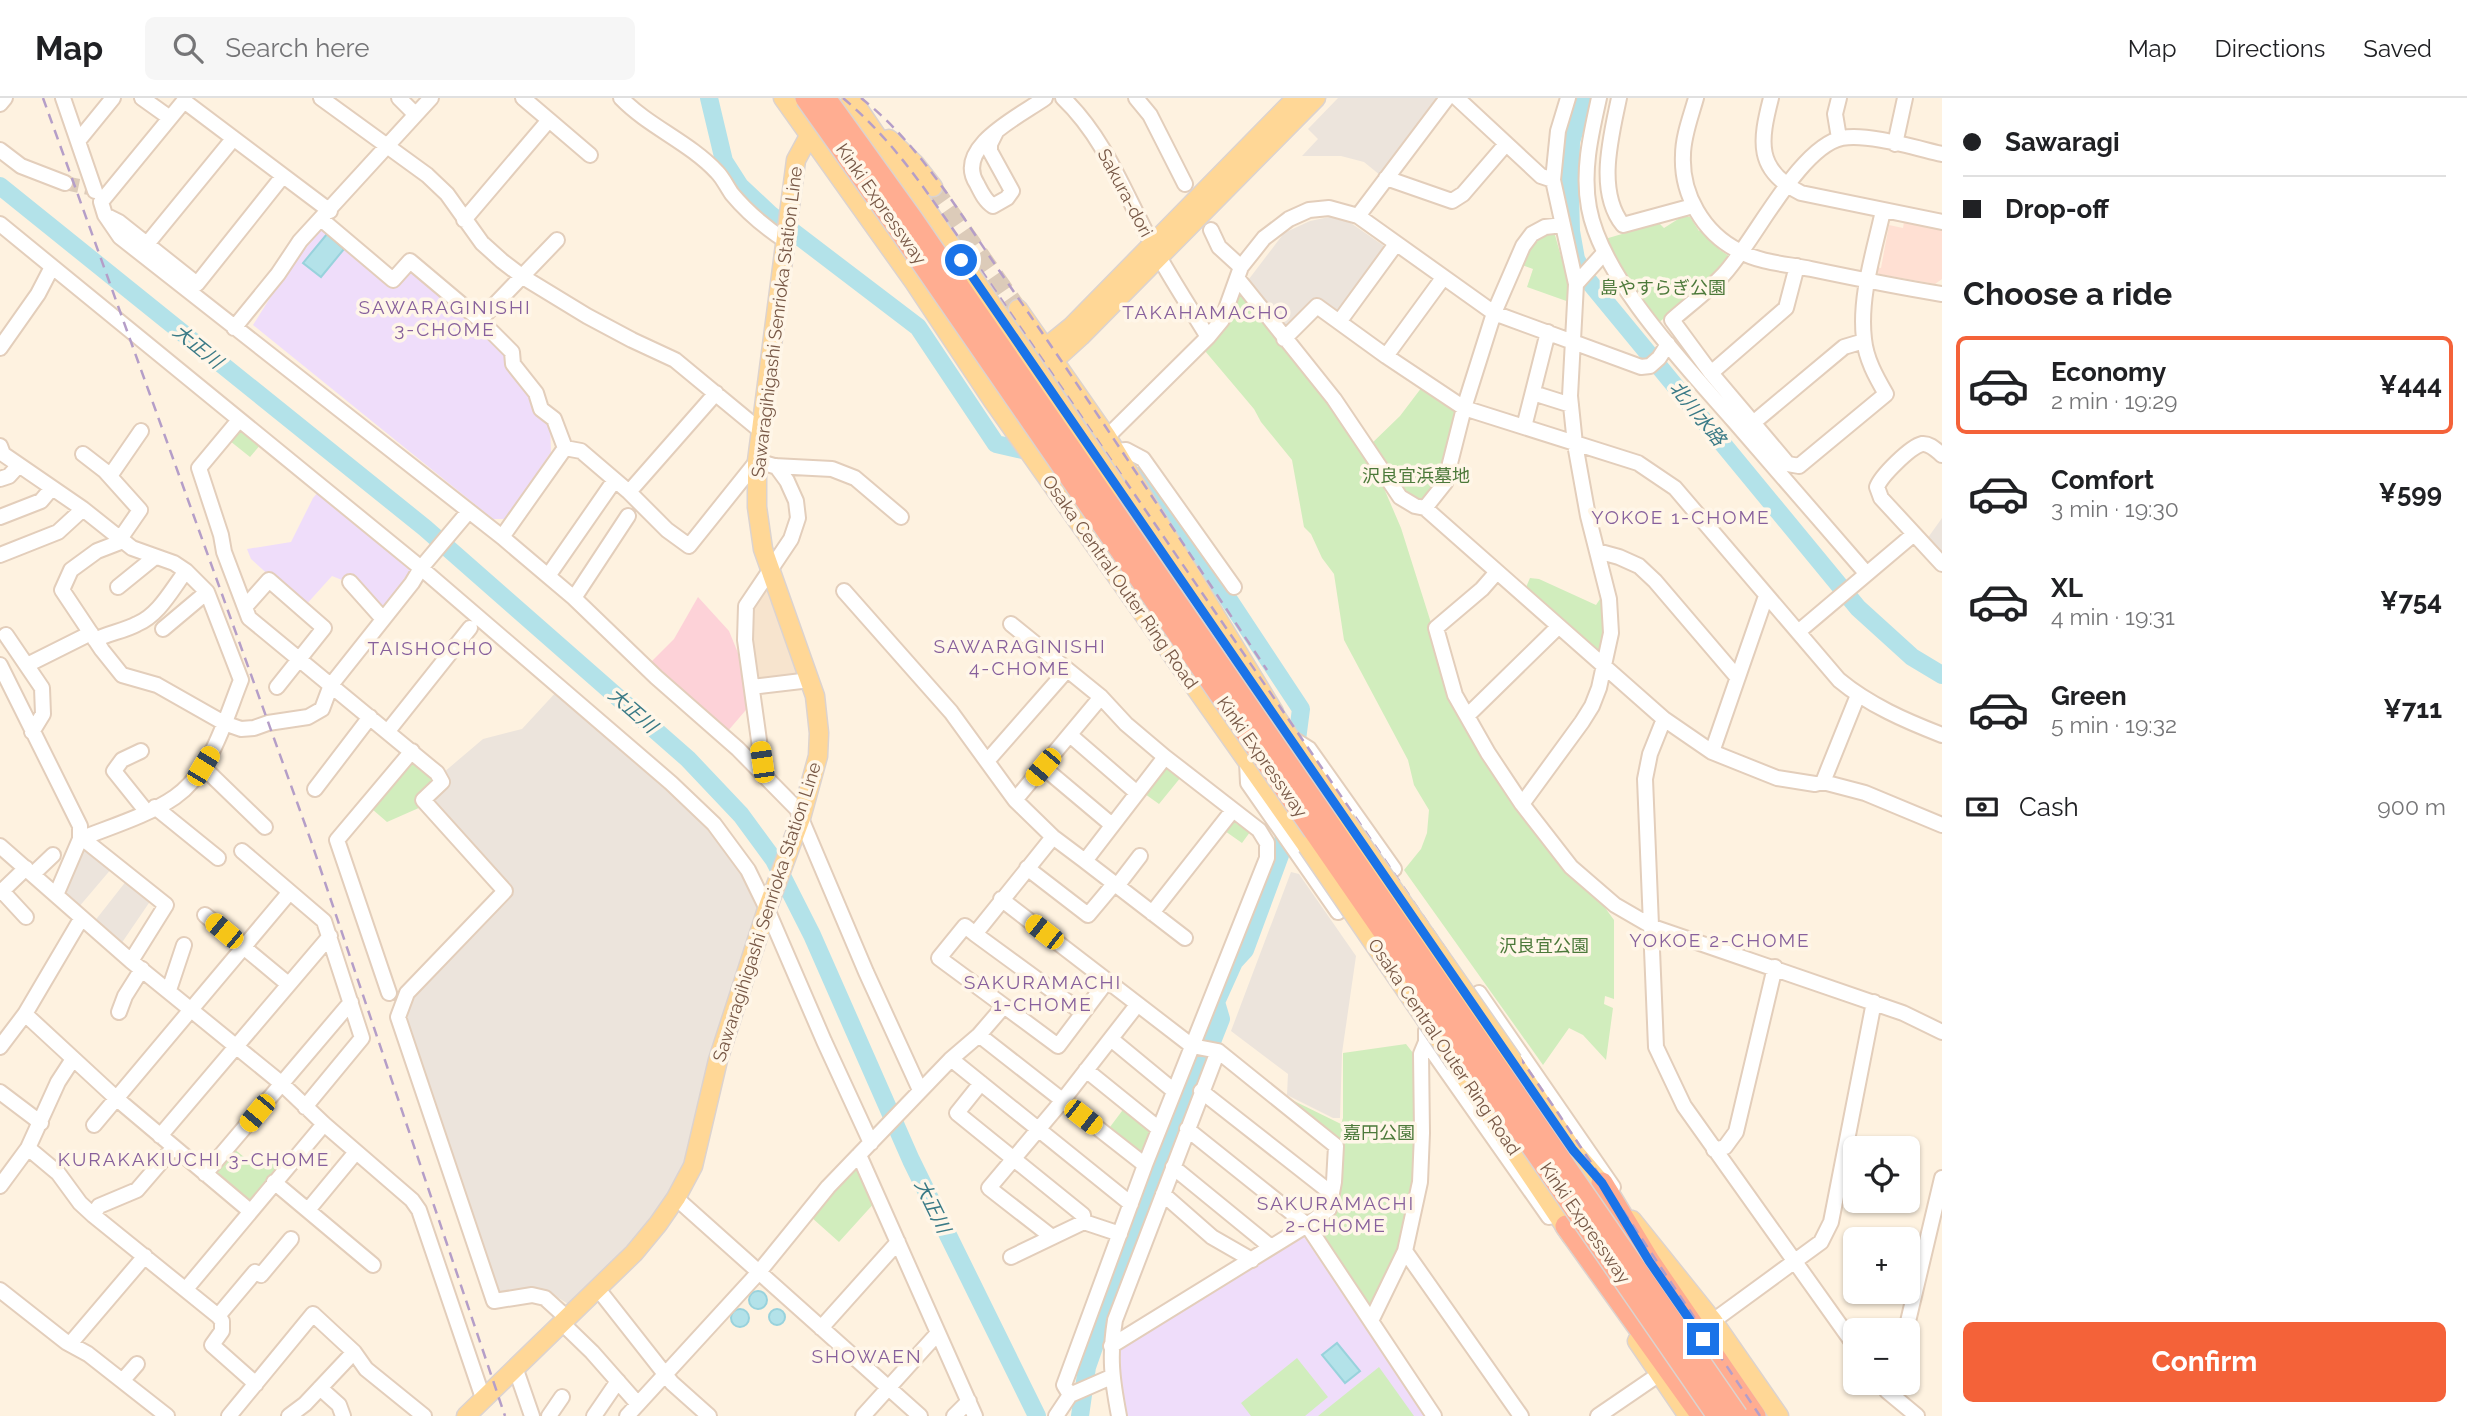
<!DOCTYPE html>
<html lang="en">
<head>
<meta charset="utf-8">
<style>
	:root { --surface:#fff; --page:#f6f6f6; --text:#202124; --muted:#757577; --line:#e0e0e0; --accent:#f46239 }
	body { margin:0; font-family:Raleway,"Noto Sans JP",sans-serif; background:var(--page); color:var(--text); height:100vh; display:flex; flex-direction:column; font-size:26px; white-space:nowrap }
	* { box-sizing:border-box; margin:0 }
	p { font-size:23px; color:var(--muted) }
	.icon { flex:none; width:38px; height:38px; fill:none; stroke:currentColor; stroke-width:2; stroke-linecap:round; stroke-linejoin:round }
	.map { position:relative; flex:1; overflow:hidden }
	.drawer { display:flex; flex-direction:column; background:var(--surface); width:525px }
	.drawer>* { flex:none }
	.guide { display:grid; align-content:center; height:154px; padding:0 21px; background:var(--surface) }
	.tools { position:absolute; left:1843px; top:1038px; display:grid; gap:14px }
	.tools a { display:grid; place-items:center; width:77px; height:77px; border-radius:10px; background:var(--surface); box-shadow:0 2px 5px #0004; font-size:35px }
	.end { position:absolute; width:32px; height:32px; margin:-16px; border:9px solid #1a73e8; background:#fff; box-shadow:0 0 0 4px #fff }
	.from { border-radius:50% }
	.car { position:absolute; width:21px; height:42px; margin:-21px -10px; border-radius:9px; box-shadow:0 0 5px 2px #0007; background:linear-gradient(#f5c518 24%,#345 0 40%,#f5c518 0 76%,#345 0 86%,#f5c518 0) }
	.guide b { display:flex; align-items:center; gap:24px; height:66px; font-size:26px }
	.guide b+b { border-top:2px solid var(--line) }
	.guide i { width:18px; height:18px; background:var(--text) }
	ul { padding:0; list-style:none }
	li { display:flex; align-items:center; gap:21px; height:98px; margin:0 14px 10px; padding:0 7px; border:4px solid transparent; border-radius:10px }
	li div { flex:1 }
	li b { display:block; font-size:26px }
	li em { font-style:normal; font-weight:700 }
	li.on { border-color:var(--accent) }
	li>.icon { width:63px; height:63px; stroke-width:1.5 }
	h2 { padding:0 21px; font-size:32px; line-height:84px }
	.pay { display:flex; align-items:center; gap:18px; height:77px; padding:0 21px; font-size:26px }
	.pay p { margin-inline-start:auto }
	.button { display:flex; gap:14px; margin-top:auto; padding:14px 21px }
	.button a { flex:1; height:80px; border-radius:10px; background:var(--accent); color:#fff; font-size:28px; font-weight:700; line-height:80px; text-align:center }
	header { display:flex; align-items:center; gap:42px; box-sizing:border-box; height:98px; padding:0 35px; background:var(--surface); border-bottom:2px solid var(--line) }
	header strong { font-size:33px }
	nav { display:flex; gap:38px; margin-inline-start:auto; font-size:24px }
	.search { width:490px; height:63px; background:var(--page); display:flex; align-items:center; gap:18px; box-sizing:border-box; padding:0 24px; border-radius:10px; color:var(--muted); font-size:26px }
	main { display:flex; flex:1; min-height:0 }
	.map>svg:first-child { display:block }
</style>
</head>
<body>
<header>
<strong>Map</strong>
<div class="search"><svg class="icon" aria-label="search" viewBox="0 0 24 24"><circle cx="10" cy="10" r="6"/><path d="M15 15l6 6"/></svg>Search here</div>
<nav><a>Map</a><a>Directions</a><a>Saved</a></nav>
</header>
<main>
<div class="map">
<svg width="1942" height="1318" viewBox="0 0 1942 1318">
	<rect width="100%" height="100%" fill="#fef2e0"/>
	<path fill="#f7e4ce" d="M769,480l33,99 -46,5 -6,-70z"/>
	<path fill="#ffe0d3" d="M1904,124l38,7v50l-7,5 -56,-10 -4,-7 6,1 8,-43 14,3z"/>
	<path fill="#ece4dc" d="M1338,0h100l-58,77 -16,-13 -23,-6h-39l16,-17 -10,-10z
		M1334,118l11,3 42,29 -45,62 -6,1 -17,-12 -30,27 -8,-1 -29,-37 -3,-9 35,-46 26,-12z
		M1942,420v37l-15,-16z
		M558,592l153,137 33,46 15,27 -47,157 -25,106 -17,31 -41,55 -58,57 -23,-15 -13,-2 -39,5 -93,-275 10,-24 98,-104 -82,-91 14,-27 40,-34 39,-10z
		M84,747l28,23 -34,40 -14,-13z
		M1291,774l8,2 57,82 -14,97 -2,65h-7l-46,-23 1,-21 -57,-43z
		M127,782l24,20 -30,44 -27,-22z"/>
	<path fill="#efddfa" d="M321,131h6l66,56 21,-18 93,87 43,69 1,29 -45,67h-13l-240,-194 30,-48z
		M320,392l92,79 -2,6 -27,35 -25,-27 -1,-7 -15,4 -10,-4 -28,31 -53,-48 -4,-10 44,-7 22,-44z
		M1303,1137l123,181h-299l-6,-34 -1,-35z"/>
	<path fill="#fdd2d8" d="M698,499l31,34 9,22 3,1 10,50 -24,28 -77,-69 24,-24z"/>
	<path fill="#d1edbd" d="M1683,118l7,1 9,14 2,-1 19,20 12,8 -46,43 -28,22 -40,-53 -13,-31 54,-16 5,5z
		M1545,133l10,4 16,57 1,11 -45,-16 6,-18 -14,-5 12,-20z
		M1238,196l4,1 88,105 53,86 18,42 31,98 19,71 163,223v79l-9,-3 -1,8 9,4 -7,52 -23,-25 -14,-7 -26,37 -139,-195 17,-21 6,-16 2,-23 -15,-25 -6,-25 -64,-120 -10,-66 -12,-16 -11,-24 -7,-7 -12,-67 -31,-38 -7,-13 -49,-58 20,-26z
		M1422,289l32,22 4,8 -16,58 -20,27h-10l-43,-56 31,-30z
		M239,332h7l16,13 -12,14 -20,-16z
		M1530,480l9,1 57,26 6,-9 4,24 -2,33 -5,2 -75,-63z
		M414,665l22,18 -21,18 6,8 -34,15 -15,-13 38,-44z
		M1165,667l16,12 -22,27 -14,-10z
		M1233,723l10,7 3,-2 4,6 -8,11 -17,-12z
		M1406,946l11,14 -1,123 -16,70 -30,62 -56,-80 8,-13 18,-79 -52,-43 53,26 2,-6v-65z
		M1125,1009l29,24 -11,27 -36,-27z
		M233,1050l22,18 10,-12 16,14 -31,37 -36,-29v-6z
		M855,1069h5l17,33 -38,42 -28,-25z
		M1297,1260l31,39 -23,19h-54l-10,-13z
		M1379,1269l35,49h-96z"/>
	<path fill="#b3e2e9" stroke="#98d2dc" stroke-width="2" d="M327,136l17,15 -23,28 -18,-14z
		M749 1202a9 9 0 1 1 18 0a9 9 0 1 1-18 0Z
		M769 1219a8 8 0 1 1 16 0a8 8 0 1 1-16 0Z
		M731 1220a9 9 0 1 1 18 0a9 9 0 1 1-18 0Z
		M1337,1245l23,28 -15,12 -23,-28z"/>
	<g fill="none" stroke-linecap="round" stroke-linejoin="round">
		<path stroke="#b3e2e9" stroke-width="18" d="M709,0l15,63 16,25 31,29 147,112 78,117 44,10
			M1584,0l-13,44 -1,52 1,37 5,28 11,20 271,329 54,49 30,18
			M0,88l425,342 263,231 53,56 33,45 38,75 99,225 126,256
			M1118,374l31,7 152,230 -6,46
			M1080,1318l7,-49 31,-88 103,-260 -5,-17 18,-40 11,-12 37,-100 4,-30"/>
		<path stroke="#dccbb9" stroke-width="14" stroke-dasharray="14 7" stroke-linecap="butt" d="M65,85l24,5"/>
		<path stroke="#dccbb9" stroke-width="18" stroke-dasharray="18 9" stroke-linecap="butt" d="M933,89l85,122"/>
		<defs>
			<path id="minor" d="M63,0l32,93
				M142,0l28,20
				M321,0l106,77 20,19 35,49 20,18 21,16 64,39 45,24 43,20 86,71
				M399,0l16,16
				M523,0l26,22
				M621,0c28,29 68,44 96,74 6,6 10,15 15,22 15,18 34,34 54,47
				M1063,0c42,40 62,96 89,146 17,32 37,62 56,93
				M1136,0l14,17 35,69
				M1457,0l84,78 12,4
				M1599,0c-8,36 -17,73 -10,110 13,71 98,159 145,213 44,51 88,102 132,152
				M1619,0c-8,39 -23,93 4,127l70,-19
				M1696,0c-5,18 -13,38 -13,57 -2,39 20,78 56,96 22,12 48,13 72,18 43,9 87,18 131,25
				M1771,0c-11,43 -16,72 30,95l141,29
				M0,6l5,-6
				M996,34l-6,12v7l22,40 -5,7 -14,8c-8,-5 -12,-14 -16,-22 -24,-37 43,-68 68,-86
				M1839,40l-4,-24 4,-16
				M78,43l35,-43
				M1895,46l10,-46
				M0,52l21,16 44,17
				M1386,80l66,23 11,-7 43,-50
				M330,113l-146,-110 -83,101 4,13 15,22 382,300 72,61 82,79 82,72 59,60 69,163 54,118
				M1883,113c-9,41 -24,86 -19,128 2,20 12,38 22,55l-87,72 -11,-2 -77,-91 -39,-53c17,-15 36,-29 52,-46 30,-32 75,-127 118,-136 25,-5 74,10 100,16
				M1358,118l89,-118
				M109,119l10,5 78,62 86,-108
				M321,121l72,61 17,-19 70,59 32,32 1,12 23,29 5,16 13,10 11,29 -63,89
				M464,122l85,-100 41,35
				M0,126l421,344 250,215 43,41 34,46 19,39 57,132 47,102
				M1211,132l8,17 22,20
				M147,146l86,-105
				M1238,181l96,120 66,98 15,9 10,2 239,211 48,33 65,26 38,6 8,-2 42,11 77,32
				M1576,186l28,-31
				M480,222l77,-80
				M1339,224l57,-78
				M234,230l44,-54 22,-33 131,-143
				M1284,241l33,-33 69,50 78,52 174,55 37,25 164,192c30,25 67,41 103,55
				M0,250l38,-54 14,-27
				M1386,258l57,-78
				M1711,275l75,-65 11,-42
				M1533,295l38,12
				M239,322l-40,48 22,67 3,17 25,66 188,155 5,9 -19,18 82,91 -98,102 -9,24 96,284 38,-6 13,3 22,20
				M1753,325l91,-76 20,-6
				M1524,329l24,-95
				M1107,339l101,-100 14,-17 19,-53 23,-29 25,-19 20,-9 20,-2 29,8 136,97 147,54 9,-1 9,-8 9,-14
				M0,348l3,8 80,55 49,39 42,15 12,8 21,21 34,88c-16,40 -29,91 -66,117 -26,18 -65,30 -95,42
				M565,350l16,3 48,41 38,38 22,16 68,-85 17,5 58,3 23,9 46,39
				M1115,353l11,-1 17,9 91,128
				M83,356l22,17 35,39 -20,29
				M1942,357c-6,-5 -12,-12 -20,-11 -12,3 -41,32 -45,43l4,11 61,66
				M110,378l31,-45
				M0,381l9,-3 10,-11
				M629,394l87,-99
				M1425,410l20,-25 19,-75 30,-95 29,-67 9,-12 13,-7 18,-2
				M0,419l41,-16 11,-13
				M123,443l-26,10 -26,19 -9,20 40,60 20,25 35,10 67,38 17,6 13,-1 14,-5 40,-6 14,-8 9,-24 81,-102 9,-15 48,-57
				M1597,453l22,6 20,9 16,15 82,96
				M0,457l58,-23 25,-23
				M1496,475l-14,16 -46,39 19,67 33,58 34,51 49,63 44,38 38,22 250,86 39,19
				M548,478l66,-95
				M350,484l33,37
				M118,489l37,-30
				M844,493l107,121 64,88
				M574,500l54,-82
				M245,509l24,-27 55,48 -47,59
				M1011,526l90,73 25,27 39,33 -80,104 -32,-24 -38,-37 86,-103
				M163,531l44,-37
				M1798,534l116,-98
				M6,537l36,53 1,26 -11,18
				M95,542c14,-7 29,-9 42,-16 22,-9 35,-35 49,-53
				M0,567l80,161v13l-24,56
				M27,567l64,-32
				M752,589l58,-7
				M1467,618l91,-89
				M1664,621l-14,35 -5,25 11,268 28,59 171,240
				M388,633l82,-103
				M1070,637l67,58
				M1293,641l16,10 85,120 -16,12
				M141,653l-19,9 -8,11 32,40
				M1712,654l54,-156
				M988,662l79,-90
				M1247,664l1,21 90,129 16,-12
				M203,669l62,60
				M1043,669l69,58
				M758,671l4,-7 -17,-122 1,-34 45,-67 7,-21 -2,-17 -9,-20 -11,-15
				M1823,684l35,-87
				M315,691l55,-72
				M1522,706l60,-82 10,-16 7,-18 12,-55 -2,-34 -21,-83 -13,-72 -5,-48 6,-112 -23,-104 5,-49 10,-33
				M155,709l63,51
				M82,740l84,67 -35,56
				M0,748l131,115 150,122 43,41 88,76 7,10 64,188
				M242,753l82,70 38,117 -57,69
				M1085,763l100,77
				M1027,770l61,47 26,-31
				M33,776l20,-19
				M1117,788l23,-30
				M2,793l24,26
				M0,795l26,-25
				M1001,801l191,147 26,5 118,95 -2,36 -5,27 -22,16 -196,121
				M1152,815l81,-103
				M205,817l83,69
				M975,836l108,79
				M169,892l15,-45
				M389,895l-52,-153 75,-89
				M1463,907l16,-12 134,194
				M1004,908l54,40 49,-65
				M119,914l6,-16 17,-27
				M25,916l92,85 133,112
				M1438,925l-12,8v11l123,175
				M979,937l166,130
				M1111,941l63,52
				M0,949l25,-33 56,-95
				M951,961l180,145
				M1086,972l73,59
				M981,985l-24,30 126,102 1,7
				M1201,993l130,102
				M0,994l41,31
				M94,1027l195,-232
				M1187,1031l120,96 127,191
				M160,1038l170,-200
				M28,1050l30,25 22,30 13,12 125,101 4,5v10l-10,14 44,39
				M1714,1052l11,-3 11,-15 39,-165
				M859,1057l116,261
				M1173,1069l98,80
				M205,1076l146,-172
				M274,1084l99,83
				M0,1088l28,-38 30,-66 15,-23
				M1163,1096l49,43 40,23
				M676,1100l244,218
				M308,1112l48,-58
				M93,1117l6,-9 38,-16 37,-43
				M1052,1139l-63,-49 74,-88 74,-95
				M1405,1153l116,165
				M1011,1159l73,-35 36,12
				M186,1191l138,-165
				M598,1191l74,94 37,33
				M0,1192l66,52 22,12 79,62
				M218,1218l37,-44 6,3 30,-36
				M1371,1223l34,-70 15,-69 2,-49 -1,-79 5,-12
				M1713,1223l108,-79 10,-20 43,-220
				M561,1224l31,30 45,51
				M821,1230l77,-86
				M1906,1232l36,-152
				M70,1246l75,-88
				M515,1269l17,49
				M123,1282l14,-16
				M1881,1284l6,9 30,25
				M320,1290l19,17 4,11
				M1070,1297l-6,-10 81,-220 122,-307v-15l-8,-13 -94,-73
				M229,1318l84,-102 41,38 12,17 58,47
				M289,1318l16,-12 49,-52
				M549,1318l13,-19
				M594,1318l24,-35
				M627,1318l132,-144 69,-85 123,-128 28,-24 25,-29 -65,-48 26,-32 10,8 78,-97
				M863,1318l75,-83
				M954,1318l15,-15
				M1056,1318l14,-21 41,-18
				M1119,1318c-7,-37 -10,-59 -4,-96l103,-269
				M1598,1318l60,-41"/>
			<path id="major" d="M783,0l131,184 79,119 314,445
				M851,0l110,162
				M889,41l26,25 18,23
				M1018,211l89,128 167,275
				M1039,255l32,-26 225,-229
				M1048,268l33,-30 235,-238
				M1117,389l62,90
				M1267,605l78,117
				M1513,963l60,89 37,43
				M1456,966l116,173
				M1632,1122l81,101 66,95
				M1637,1243l51,75
				M466,1318l168,-163 24,-29 18,-26 17,-32 25,-106 49,-151 34,-91 17,-62 1,-23 -4,-37 -52,-147 -6,-42v-46l39,-301 13,-24 45,-34"/>
			<path id="highway" d="M1602,1085l47,78 106,155
				M1566,1128l136,190"/>
		</defs>
		<use href="#minor" stroke="#e3cebb" stroke-width="18"/>
		<use href="#major" stroke="#dcd3cf" stroke-width="21"/>
		<use href="#highway" stroke="#dcd3cf" stroke-width="24"/>
		<use href="#minor" stroke="#fff" stroke-width="14"/>
		<use href="#major" stroke="#ffd796" stroke-width="18"/>
		<use href="#highway" stroke="#ffad91" stroke-width="21"/>
		<path stroke="#b59ec8" stroke-width="2.5" stroke-dasharray="10 7" stroke-linecap="butt" d="M43,0l268,743 194,575
			M843,0c52,44 83,93 121,147l596,871 200,300
			M861,0c61,48 100,118 144,181 90,129 175,261 262,391"/>
		<defs>
			<path id="major-bridge" d="M961,162l156,227
				M1345,722l168,241
				M1307,748l149,218"/>
			<path id="highway-bridge" d="M806,0l93,131 819,1187
				M825,0l87,121 825,1197"/>
		</defs>
		<use href="#major-bridge" stroke="#dcd3cf" stroke-width="21" stroke-linecap="butt"/>
		<use href="#highway-bridge" stroke="#dcd3cf" stroke-width="24" stroke-linecap="butt"/>
		<use href="#major-bridge" stroke="#ffd796" stroke-width="18"/>
		<use href="#highway-bridge" stroke="#ffad91" stroke-width="21"/>
	</g>
	<g fill="none" stroke-linecap="round" stroke-linejoin="round">
		<path stroke="#1a73e8" stroke-width="9" d="M961,162l612,890 29,33 47,78 54,78"/>
	</g>
	<g text-anchor="middle" stroke-width="7" stroke-linejoin="round" paint-order="stroke">
		<g font-size="18" fill="#775745" stroke="#fff6e8">
			<text transform="translate(1125 95) rotate(62)" y="6">Sakura-dori</text>
			<text transform="translate(881 106) rotate(55)" y="6">Kinki Expressway</text>
			<text transform="translate(777 224) rotate(-83)" y="6">Sawaragihigashi Senrioka Station Line</text>
			<text transform="translate(1120 484) rotate(55)" y="6">Osaka Central Outer Ring Road</text>
			<text transform="translate(1262 659) rotate(55)" y="6">Kinki Expressway</text>
			<text transform="translate(767 814) rotate(-72)" y="6">Sawaragihigashi Senrioka Station Line</text>
			<text transform="translate(1444 949) rotate(56)" y="6">Osaka Central Outer Ring Road</text>
			<text transform="translate(1585 1125) rotate(55)" y="6">Kinki Expressway</text>
		</g>
		<g font-size="18" fill="#4c793a" stroke="#fff6e8">
			<text x="1663" y="196">島やすらぎ公園</text>
			<text x="1416" y="384">沢良宜浜墓地</text>
			<text x="1544" y="854">沢良宜公園</text>
			<text x="1379" y="1041">嘉円公園</text>
		</g>
		<g font-size="19" letter-spacing="2" fill="#87609c" stroke="#fff6e8">
			<text x="445" y="216">SAWARAGINISHI<tspan x="445" dy="22">3-CHOME</tspan></text>
			<text x="1206" y="221">TAKAHAMACHO</text>
			<text x="1681" y="426">YOKOE 1-CHOME</text>
			<text x="1020" y="555">SAWARAGINISHI<tspan x="1020" dy="22">4-CHOME</tspan></text>
			<text x="431" y="557">TAISHOCHO</text>
			<text x="1720" y="849">YOKOE 2-CHOME</text>
			<text x="1043" y="891">SAKURAMACHI<tspan x="1043" dy="22">1-CHOME</tspan></text>
			<text x="194" y="1068">KURAKAKIUCHI 3-CHOME</text>
			<text x="1336" y="1112">SAKURAMACHI<tspan x="1336" dy="22">2-CHOME</tspan></text>
			<text x="867" y="1265">SHOWAEN</text>
		</g>
		<g font-size="19" font-style="italic" fill="#3a7a86" stroke="#fff6e8">
			<text transform="translate(198 248) rotate(39)" y="7">大正川</text>
			<text transform="translate(1698 315) rotate(51)" y="7">北川水路</text>
			<text transform="translate(633 612) rotate(41)" y="7">大正川</text>
			<text transform="translate(933 1108) rotate(64)" y="7">大正川</text>
		</g>
	</g>
</svg>
<div class="tools">
<a><svg class="icon" aria-label="locate" viewBox="0 0 24 24"><circle cx="12" cy="12" r="6"/><path d="M12 2v4M12 18v4M2 12h4M18 12h4"/></svg></a>
<a>+</a>
<a>−</a>
</div>
<i class="end from" style="left:961px;top:162px"></i>
<i class="end" style="left:1703px;top:1241px"></i>
<i class="car" style="left:762px;top:664px;rotate:352deg"></i>
<i class="car" style="left:203px;top:668px;rotate:31deg"></i>
<i class="car" style="left:1043px;top:669px;rotate:220deg"></i>
<i class="car" style="left:224px;top:833px;rotate:310deg"></i>
<i class="car" style="left:1044px;top:834px;rotate:308deg"></i>
<i class="car" style="left:257px;top:1015px;rotate:220deg"></i>
<i class="car" style="left:1083px;top:1019px;rotate:128deg"></i>
</div>
<section class="drawer">
<div class="guide">
<b><i class="from"></i>Sawaragi</b>
<b><i></i>Drop-off</b>
</div>
<h2>Choose a ride</h2>
<ul>
<li class="on"><svg class="icon" aria-label="car" viewBox="0 0 24 24"><path d="M5 17H2v-5l4-1 3-4h7l3 4 3 1v5h-3M9 17h6M6 11h13"/><circle cx="7" cy="17" r="2"/><circle cx="17" cy="17" r="2"/></svg><div><b>Economy</b><p>2 min · 19:29</p></div><em>¥444</em></li>
<li><svg class="icon" aria-label="car" viewBox="0 0 24 24"><path d="M5 17H2v-5l4-1 3-4h7l3 4 3 1v5h-3M9 17h6M6 11h13"/><circle cx="7" cy="17" r="2"/><circle cx="17" cy="17" r="2"/></svg><div><b>Comfort</b><p>3 min · 19:30</p></div><em>¥599</em></li>
<li><svg class="icon" aria-label="car" viewBox="0 0 24 24"><path d="M5 17H2v-5l4-1 3-4h7l3 4 3 1v5h-3M9 17h6M6 11h13"/><circle cx="7" cy="17" r="2"/><circle cx="17" cy="17" r="2"/></svg><div><b>XL</b><p>4 min · 19:31</p></div><em>¥754</em></li>
<li><svg class="icon" aria-label="car" viewBox="0 0 24 24"><path d="M5 17H2v-5l4-1 3-4h7l3 4 3 1v5h-3M9 17h6M6 11h13"/><circle cx="7" cy="17" r="2"/><circle cx="17" cy="17" r="2"/></svg><div><b>Green</b><p>5 min · 19:32</p></div><em>¥711</em></li>
</ul>
<div class="pay"><svg class="icon" aria-label="cash" viewBox="0 0 24 24"><path d="M3 7h18v10H3z"/><circle cx="12" cy="12" r="2"/></svg>Cash<p>900 m</p></div>
<div class="button"><a>Confirm</a></div>
</section>
</main>
</body>
</html>
